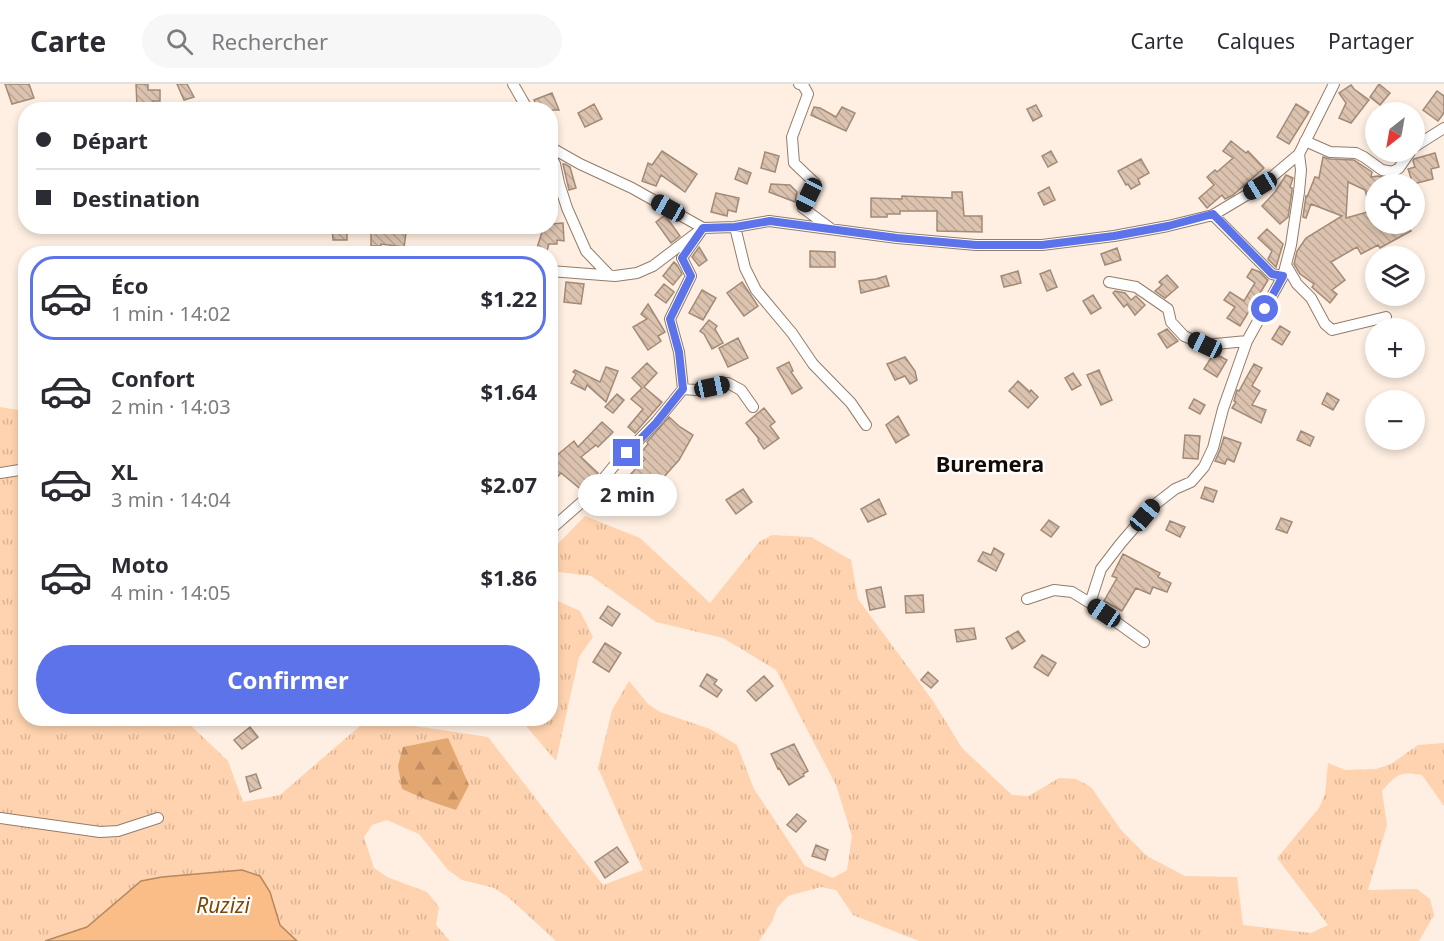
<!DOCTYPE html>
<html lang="fr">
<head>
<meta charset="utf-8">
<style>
	:root { --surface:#fff; --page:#f7f7f7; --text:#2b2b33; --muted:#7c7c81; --line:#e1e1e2; --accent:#5c73e9 }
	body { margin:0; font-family:"Noto Sans",sans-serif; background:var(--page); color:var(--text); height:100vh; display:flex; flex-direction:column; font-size:22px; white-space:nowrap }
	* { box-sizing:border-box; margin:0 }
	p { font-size:20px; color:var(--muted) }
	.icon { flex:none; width:33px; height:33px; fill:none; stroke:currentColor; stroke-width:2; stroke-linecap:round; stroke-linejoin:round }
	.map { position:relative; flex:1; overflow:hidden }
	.panel { position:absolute; left:18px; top:162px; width:540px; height:480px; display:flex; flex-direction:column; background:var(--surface); border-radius:24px; box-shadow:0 3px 9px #0003 }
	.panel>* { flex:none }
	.hud { position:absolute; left:18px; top:18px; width:540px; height:132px; border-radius:24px; box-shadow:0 3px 9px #0003; display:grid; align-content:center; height:132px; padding:0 18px; background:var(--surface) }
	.needle { width:39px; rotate:211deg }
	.tools { position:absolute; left:1365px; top:18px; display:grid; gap:12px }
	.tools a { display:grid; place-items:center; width:60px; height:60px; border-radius:50%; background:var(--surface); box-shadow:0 3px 9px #0003; font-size:30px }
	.end { position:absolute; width:27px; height:27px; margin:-14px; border:8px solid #5c73e9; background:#fff; box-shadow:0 0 0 3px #fff }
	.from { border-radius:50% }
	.bubble { position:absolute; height:42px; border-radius:21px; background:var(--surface); box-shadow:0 3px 9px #0003; font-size:20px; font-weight:700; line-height:42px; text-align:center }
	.car { position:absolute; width:18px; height:36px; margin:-18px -9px; border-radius:8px; box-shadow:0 0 4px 2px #0007; background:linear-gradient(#222 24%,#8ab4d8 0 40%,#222 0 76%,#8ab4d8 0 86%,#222 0) }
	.hud b { display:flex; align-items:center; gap:21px; height:57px; font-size:22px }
	.hud b+b { border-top:2px solid var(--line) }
	.hud i { width:15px; height:15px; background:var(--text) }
	ul { padding:10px 0 0; list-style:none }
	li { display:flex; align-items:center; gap:18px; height:84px; margin:0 12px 9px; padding:0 6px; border:3px solid transparent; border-radius:24px }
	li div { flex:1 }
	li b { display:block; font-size:22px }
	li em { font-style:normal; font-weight:700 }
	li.current { border-color:var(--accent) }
	li>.icon { width:54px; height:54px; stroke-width:1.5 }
	.button { display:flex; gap:12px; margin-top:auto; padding:12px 18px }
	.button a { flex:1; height:69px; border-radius:36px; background:var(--accent); color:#fff; font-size:24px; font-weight:700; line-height:69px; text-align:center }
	header { display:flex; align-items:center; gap:36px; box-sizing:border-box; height:84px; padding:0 30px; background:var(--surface); border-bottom:2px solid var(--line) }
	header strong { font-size:28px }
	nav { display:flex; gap:33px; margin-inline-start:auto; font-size:21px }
	.search { width:420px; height:54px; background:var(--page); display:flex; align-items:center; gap:15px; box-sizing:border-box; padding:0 21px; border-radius:33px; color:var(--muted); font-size:22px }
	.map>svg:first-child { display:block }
</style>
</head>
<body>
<header>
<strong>Carte</strong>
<div class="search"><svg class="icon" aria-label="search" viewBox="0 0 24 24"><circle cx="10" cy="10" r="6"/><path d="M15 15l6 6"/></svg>Rechercher</div>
<nav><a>Carte</a><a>Calques</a><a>Partager</a></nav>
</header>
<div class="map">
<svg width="1444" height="857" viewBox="0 0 1444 857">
	<defs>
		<pattern id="grass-tufts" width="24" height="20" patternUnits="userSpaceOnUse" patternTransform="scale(1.5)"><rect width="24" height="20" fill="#ffd3af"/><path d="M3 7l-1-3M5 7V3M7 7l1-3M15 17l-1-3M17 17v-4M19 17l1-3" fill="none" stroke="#dab495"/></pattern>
		<pattern id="forest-firs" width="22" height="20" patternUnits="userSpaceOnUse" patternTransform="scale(1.5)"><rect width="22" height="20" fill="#e3a772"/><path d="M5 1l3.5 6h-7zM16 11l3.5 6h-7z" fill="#c28e61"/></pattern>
		<pattern id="building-back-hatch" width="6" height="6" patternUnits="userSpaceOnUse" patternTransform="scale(1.5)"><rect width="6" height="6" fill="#dcc3af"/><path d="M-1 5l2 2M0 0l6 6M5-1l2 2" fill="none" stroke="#bca695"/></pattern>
	</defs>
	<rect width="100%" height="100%" fill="#ffefe2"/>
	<path fill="url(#grass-tufts)" d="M0,323l25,4 1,307 159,1v1l43,41 15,41 37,-7 88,-76 120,18 115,148 40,-15 -45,-102 14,-58 17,-29 19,23 12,8 50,17 27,16 17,44 51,77 28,12 14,-8 5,-34 -16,-51 -60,-115 -53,-32 -67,-16 -65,-46 -40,-5v-20l34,-35 55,22 70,65 49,-61 13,-7 39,2 40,23 7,39 75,102 29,47 50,47 17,1 30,-18 17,1 15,8 30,43 26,26 38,20 52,1 6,48 68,8 17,-8 -51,-67 42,-50 6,-14 3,-31 17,7 31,-1 15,-5 27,-19 26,-2v63l-22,-31c-21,-4 -26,-1 -40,16l5,34 -19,65 49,-1 13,10 4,16 -15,26h-500l-66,-26 -17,-25 -15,-3 -33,9 -11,12 -5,14 -13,19h-203l-48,-44 -14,-9 -32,-8 -14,-10 -29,-36 -32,-14 -15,5 -8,12 10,31 13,9 40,15 12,15 -3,18 14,16h-153l-17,-16 -5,-14 -33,-41 -80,7 -21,4 -54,46 -42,14h-45z
		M551,514l29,13 13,26 -14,20 -23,104 -36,-42 30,-1z"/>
	<path fill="url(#forest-firs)" d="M448,654l21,47 -13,25 -24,-8 -30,-13 -4,-23 5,-19z"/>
	<path fill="#fabd87" stroke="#b58860" stroke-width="1.5" d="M242,786l18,6 10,16 10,33 17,16h-252l42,-14 54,-46 21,-4z"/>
	<path fill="url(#building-back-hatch)" stroke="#a18a76" stroke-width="1.5" fill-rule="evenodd" d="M5,0h24l5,14 -22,6z
		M136,0h12v6h12v11h-7v5h-16z
		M177,0h10l7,13 -10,3z
		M1379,0l11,9 -10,12 -10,-8z
		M1351,1l3,4 15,11 -18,23 -12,-5 7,-15 -7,-10z
		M1437,7l7,5v17l-6,8 -15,-11z
		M552,9l7,17h-20l-5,-10z
		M594,20l8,15 -17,8 -7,-14z
		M1296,20l13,8 -20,32 -12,-7z
		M1036,21l6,11 -9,5 -6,-12z
		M814,23l6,1 16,9 6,-10 13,6 -9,18 -35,-16z
		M1231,57l15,12 2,-2 16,17 -31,27 -8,4 -3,-4 -15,13 -8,-10 15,-13 -7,-8 8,-7 2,2 16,-14 -10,-7z
		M662,67l35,23 -12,18 -24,-17 -5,11 -14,-5 6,-18 4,2z
		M1051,67l6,11 -9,5 -6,-11z
		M765,68l14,4 -4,16 -14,-4z
		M1435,69l4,14 -8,2 2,10 -20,5 -5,-15 7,-2 -2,-6 1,-2z
		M1323,73l7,2 24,1 18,12 -1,5 7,-1 13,3 1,5h-16v40h31l4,7 -31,17 -2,-3 -17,9 -4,-7 -26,15 14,18 -13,10 5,4 -7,9 -18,-16 2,-3 -14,-10 -6,-10 3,-13 9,-13 36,-22 -31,-12 -5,14 -3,-1 3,-21 1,1 8,-20 4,1zM1348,98l17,8 6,21 -25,7z
		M1141,75l8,14 -11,6 2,5 -9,5 -3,-5 -2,1 -8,-14z
		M563,80h2l5,3 6,21 -7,2z
		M739,84l12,5 -4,11 -12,-5z
		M1286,91l7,3 -3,9 2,1v3l-4,26 -8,7 -18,-18 13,-14z
		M771,100l19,1 7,7 -2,10 -26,-10z
		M1049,103l6,13 -11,5 -6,-12z
		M952,108h10l2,24h18v16l-45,-1v-20h-37v3h-13v3h-16v-19l31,1v-3l50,2z
		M716,109l23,5 -3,14 -8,-2 -1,6 -16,-4z
		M665,131l15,21 -9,7 -15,-21z
		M563,139l1,18 -7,-1v4h-8l-3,10h-11l9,-28h6v-2z
		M332,142h15v14h-14z
		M1267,145l16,15 -7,23 -8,-8 4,-8 -14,-13z
		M390,147l16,2 -2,14 -23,-3v2h-10v-14z
		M699,163l8,13 -8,6 -7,-9z
		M1117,164l4,12 -16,5 -4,-11z
		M810,167l25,1v15h-25z
		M674,178l3,3 5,9 -9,11 -10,-9z
		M1252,185l8,3 8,8 -28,46 -13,-8 8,-11 -11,-7 6,-8 14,9 11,-18 -8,-6z
		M1050,186l7,17 -10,4 -7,-17z
		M1018,187l3,12 -17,4 -3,-11z
		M1167,191l11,12 -13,11 -10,-7 7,-6 -3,-3z
		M886,192l3,10 -28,7 -2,-12 17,-2z
		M566,198l18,2 -3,20 -17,-2z
		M742,198l16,24 -14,10 -17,-23z
		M664,200l10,8 -8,11 -11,-8z
		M702,206l14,8 -13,22 -14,-7z
		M1115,207l10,2 6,7 5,-4 9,9 -10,10 -8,-11 -3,3 -11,-14z
		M1093,211l8,13 -10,6 -8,-13z
		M648,220l17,28 -7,4 3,5 -13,9 -15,-23 14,-8 -6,-5z
		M709,236l8,6 -2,3 8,14 -11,6 -8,-15 -4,-3z
		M1280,242l10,6 -8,13 -10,-6z
		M1167,245l11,12 -11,7 -9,-14z
		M738,254l10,20 -20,9 -9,-19z
		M1214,269l13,7 -10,17 -13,-8z
		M905,273l10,14 2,9 -7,4 -5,-8 -10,4 -8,-16z
		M789,278l4,9 -2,1 11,16 -10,6 -15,-26z
		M647,279l10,10 -13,14 18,15 -27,31 -7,-6 15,-18 -12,-10 11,-11 -10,-10z
		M1254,280l8,4 -10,18 8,5 -8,14 14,5 -5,13 -29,-15 4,-6 -2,-1 3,-11 2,1z
		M606,283l12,4 -12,31 -19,-17 -2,5 -14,-7 5,-9 -3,-2 2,-2 25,12z
		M1099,286l13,30 -11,5 -14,-30z
		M1073,289l8,12 -9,5 -7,-12z
		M1018,297l12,11 1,-2 7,7 -10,11 -19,-17z
		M1327,309l12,7 -6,10 -11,-6z
		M617,310l7,6 -11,13 -8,-6z
		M1194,315l11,6 -5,9 -11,-6z
		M764,324l11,14 -5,4 9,12 -15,11 -6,-9 1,-1 -13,-16z
		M898,332l11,19 -13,8 -10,-18z
		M669,333l11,10 13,8 -14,25 -17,19 4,4 -15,15 -23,-21 17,-18 -5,-5 8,-10 -1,-2z
		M602,338l11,10 -15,15 -2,-2 -15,12 17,16 -12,16 -3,2 -22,-18 -11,12v-24l24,-20 4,6z
		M1301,347l13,6 -4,9 -13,-6z
		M1185,351l15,1 -2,23 -15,-1z
		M1224,353l17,6 -7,19 -7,-3 -2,5 -10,-3 5,-11z
		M1205,403l12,4 -4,11 -12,-4z
		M616,405l11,10 -7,7 -11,-10z
		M743,405l9,13 -16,12 -10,-14z
		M879,415l7,15 -18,8 -7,-13z
		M1281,434l11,4 -5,11 -11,-4z
		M1049,436l10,7 -8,10 -10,-7z
		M1170,437l15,6 -5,10 -14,-7z
		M994,464l10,6 -8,17 -18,-10 5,-9 8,3z
		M1123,470l37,19 -2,4 13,6 -4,9 -14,-5 -3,7 -14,-6 -14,23 -18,-10 13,-23 -5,-2z
		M881,503l4,20 -15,3 -4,-20z
		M923,511l1,17 -18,1 -1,-17z
		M608,522l12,8 -8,12 -12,-8z
		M974,544l2,11 -19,3 -2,-12z
		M1018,547l7,10 -13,8 -6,-11z
		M605,559l16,10 -12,19 -16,-10z
		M1042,571l14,8 -8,13 -14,-9z
		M928,588l10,9 -7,7 -10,-8z
		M707,590l10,6 -3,4 8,6 -5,7 -17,-11z
		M764,592l9,10 -17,15 -9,-10z
		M250,643l8,10 -16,12 -8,-9z
		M794,660l14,27 -5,3 1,2 -15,9 -10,-17 -1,1 -7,-15z
		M256,690l5,14 -11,4 -4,-15z
		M797,730l9,7 -10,11 -9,-7z
		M816,761l12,5 -3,10 -13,-4z
		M617,763l11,15 -23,16 -10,-16z"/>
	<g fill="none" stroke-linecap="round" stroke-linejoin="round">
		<defs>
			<path id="minor" d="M513,0l15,26
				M799,0l4,1 5,9 -16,43 2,26 21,20 -12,25 27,20
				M1305,57l25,11 26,1 8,4 18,13 11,2 6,-4 11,-16
				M550,63l30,17 52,24 71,40 -21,30 9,18 -21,43 9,33 4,37 13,1 32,-7 13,7 12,17
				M1414,63l30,-19
				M550,73l5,7 4,19 8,25 19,43 23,24
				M1213,131l59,59 11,2
				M735,143l10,41 11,22 36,43 21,31 38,39 15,22
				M1286,181l11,19 14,14 14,26 7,6 54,-13
				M550,187l65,5 22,-3 16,-7 50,-38 32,-1 34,-6 128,17 79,7h66l72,-9 54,-10 45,-11 47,-28 39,-33 35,-70
				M1109,198l27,5 32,22 3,13 13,14 21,9 42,-4
				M0,389l26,-4
				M550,446l41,-36 22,-27 43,-45 27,-33
				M1027,515l27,-9 18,2 18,11 54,39
				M1090,519l11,-34 20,-26 32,-37 22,-17 16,-7 13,-15 9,-19 10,-39 24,-68 36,-65 8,-31 8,-53 2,-22 -2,-16
				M0,734l100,14 18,-1 40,-13"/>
		</defs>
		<use href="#minor" stroke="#937c69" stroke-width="12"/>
		<use href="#minor" stroke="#fff" stroke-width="10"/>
	</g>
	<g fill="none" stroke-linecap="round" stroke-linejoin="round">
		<path stroke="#5c73e9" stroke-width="8" d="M627,369l29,-30 27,-34 -4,-37 -9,-33 21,-43 -9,-18 21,-30 32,-1 35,-6 127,17 79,7h66l72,-9 54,-10 45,-12 59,60 11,2 -18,33"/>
	</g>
	<g text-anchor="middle" stroke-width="4.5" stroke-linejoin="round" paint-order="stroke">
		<g font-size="21" font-style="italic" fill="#7e4703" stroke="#fff">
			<text x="223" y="829">Ruzizi</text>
		</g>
		<g font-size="22" font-weight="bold" fill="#140b05" stroke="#fff">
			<text x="990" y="388">Buremera</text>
		</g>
	</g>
</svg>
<div class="tools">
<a><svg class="needle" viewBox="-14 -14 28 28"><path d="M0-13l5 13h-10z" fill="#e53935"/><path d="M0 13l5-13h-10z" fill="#7c7c81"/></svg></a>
<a><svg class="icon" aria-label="locate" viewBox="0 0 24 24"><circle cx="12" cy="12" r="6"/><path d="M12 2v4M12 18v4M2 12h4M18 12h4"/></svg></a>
<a><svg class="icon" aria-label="layers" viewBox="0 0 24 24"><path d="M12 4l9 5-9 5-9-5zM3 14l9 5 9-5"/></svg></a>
<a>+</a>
<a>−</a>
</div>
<i class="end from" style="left:1265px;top:225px"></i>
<i class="end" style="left:627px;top:369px"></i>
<div class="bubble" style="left:578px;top:390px;width:99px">2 min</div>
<i class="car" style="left:1260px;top:102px;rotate:239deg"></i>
<i class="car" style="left:809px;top:111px;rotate:206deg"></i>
<i class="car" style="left:668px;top:124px;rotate:299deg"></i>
<i class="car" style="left:1205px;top:261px;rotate:295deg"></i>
<i class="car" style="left:712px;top:303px;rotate:78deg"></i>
<i class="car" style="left:1145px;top:431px;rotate:40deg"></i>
<i class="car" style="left:1104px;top:529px;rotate:304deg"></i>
<div class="hud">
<b><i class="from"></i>Départ</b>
<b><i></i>Destination</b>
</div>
<section class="panel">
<ul>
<li class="current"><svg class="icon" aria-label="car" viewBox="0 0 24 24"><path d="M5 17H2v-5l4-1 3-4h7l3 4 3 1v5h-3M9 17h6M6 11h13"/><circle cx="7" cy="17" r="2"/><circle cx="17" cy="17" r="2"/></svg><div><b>Éco</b><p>1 min · 14:02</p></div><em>$1.22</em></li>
<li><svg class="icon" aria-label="car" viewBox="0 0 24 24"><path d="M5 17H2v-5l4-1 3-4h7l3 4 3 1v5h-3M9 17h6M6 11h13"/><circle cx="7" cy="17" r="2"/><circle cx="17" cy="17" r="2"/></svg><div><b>Confort</b><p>2 min · 14:03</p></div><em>$1.64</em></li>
<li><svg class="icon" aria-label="car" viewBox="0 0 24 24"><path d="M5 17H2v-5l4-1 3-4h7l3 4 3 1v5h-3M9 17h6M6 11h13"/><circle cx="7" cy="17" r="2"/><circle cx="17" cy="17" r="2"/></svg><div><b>XL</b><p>3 min · 14:04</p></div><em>$2.07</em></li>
<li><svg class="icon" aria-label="car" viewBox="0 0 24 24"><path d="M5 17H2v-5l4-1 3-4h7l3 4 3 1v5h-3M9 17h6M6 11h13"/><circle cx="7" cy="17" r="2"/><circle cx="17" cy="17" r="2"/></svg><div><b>Moto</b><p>4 min · 14:05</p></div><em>$1.86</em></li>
</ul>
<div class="button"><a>Confirmer</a></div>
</section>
</div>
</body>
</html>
